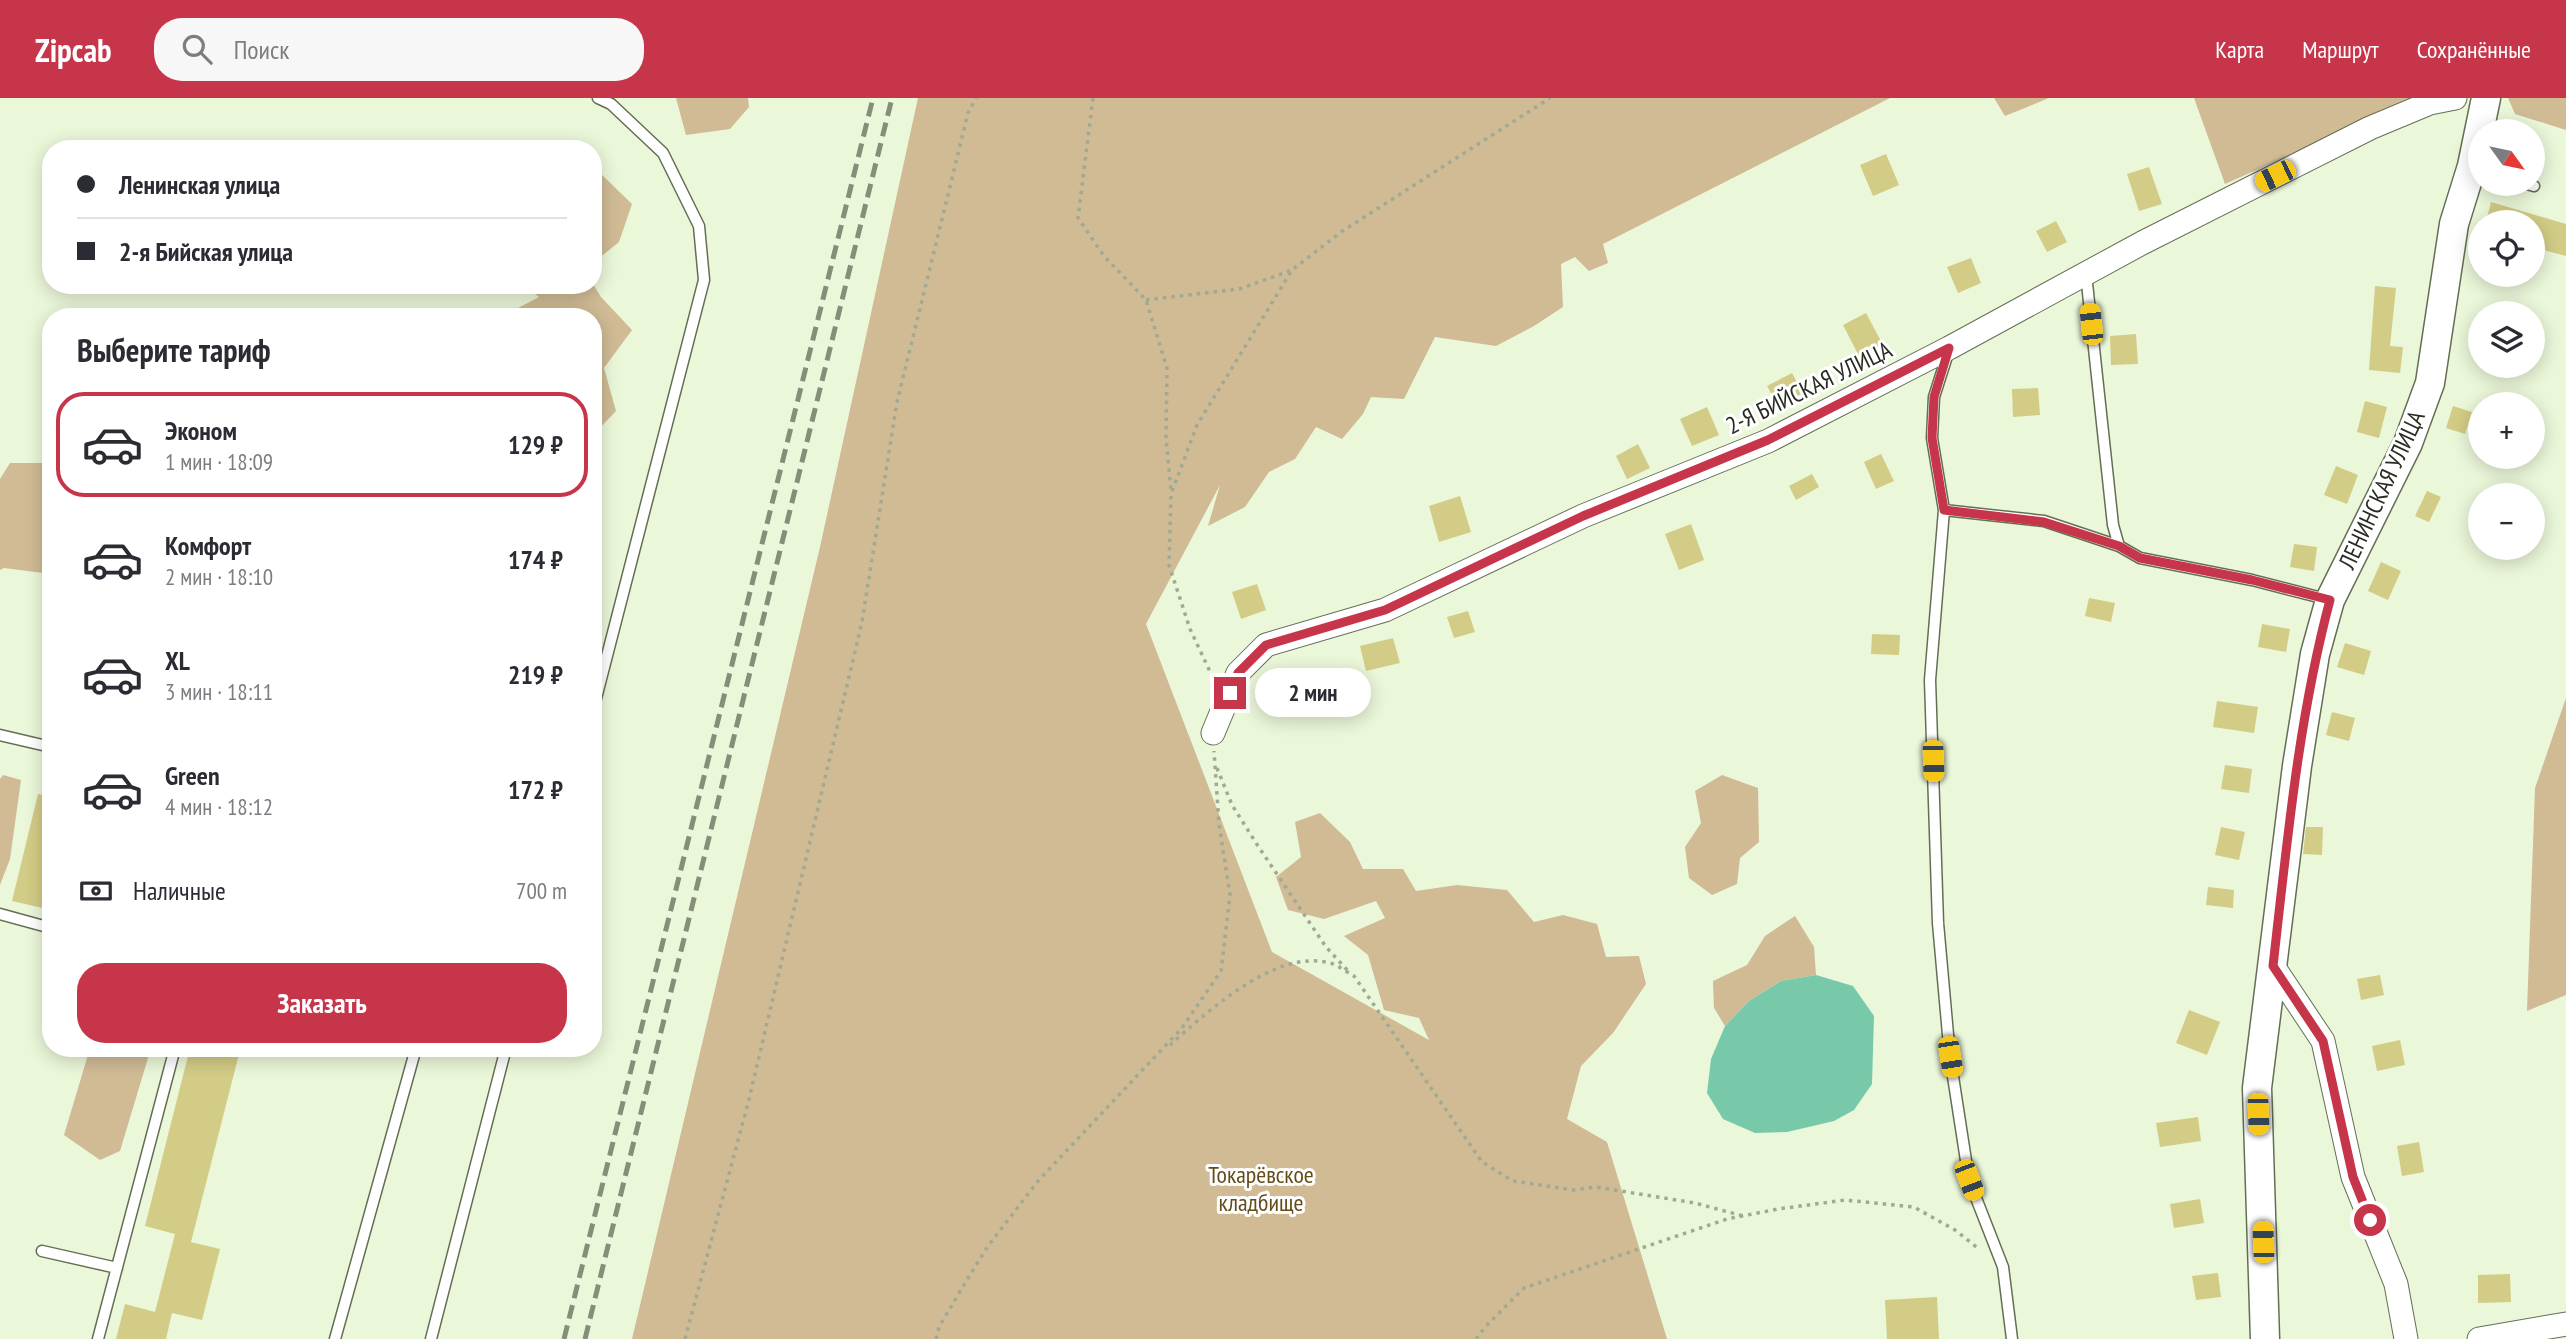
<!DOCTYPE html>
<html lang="ru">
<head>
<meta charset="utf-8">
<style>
	:root { --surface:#fff; --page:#f7f7f7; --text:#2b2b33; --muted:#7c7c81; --line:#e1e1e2; --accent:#c6354a }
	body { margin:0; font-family:"PT Sans Narrow",sans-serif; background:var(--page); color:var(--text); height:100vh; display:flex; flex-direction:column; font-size:26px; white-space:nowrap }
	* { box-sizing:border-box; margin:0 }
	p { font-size:23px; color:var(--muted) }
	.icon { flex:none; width:38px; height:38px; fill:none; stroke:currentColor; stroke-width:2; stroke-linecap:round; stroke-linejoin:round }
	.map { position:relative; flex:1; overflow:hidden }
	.drawer { position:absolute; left:42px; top:210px; width:560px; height:749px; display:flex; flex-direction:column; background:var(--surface); border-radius:28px; box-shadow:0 4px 18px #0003 }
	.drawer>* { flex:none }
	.banner { position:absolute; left:42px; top:42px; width:560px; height:154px; border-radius:28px; box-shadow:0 4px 18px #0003; display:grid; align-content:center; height:154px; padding:0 35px; background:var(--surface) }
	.needle { width:46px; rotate:123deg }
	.fabs { position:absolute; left:2468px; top:21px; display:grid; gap:14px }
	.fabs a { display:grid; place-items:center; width:77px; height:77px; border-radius:50%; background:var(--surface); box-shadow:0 4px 18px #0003; font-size:35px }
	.end { position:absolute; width:32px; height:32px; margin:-16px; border:9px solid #c6354a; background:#fff; box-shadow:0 0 0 4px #fff }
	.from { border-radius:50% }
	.bubble { position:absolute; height:49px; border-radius:24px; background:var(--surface); box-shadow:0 4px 18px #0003; font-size:23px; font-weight:700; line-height:49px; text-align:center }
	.car { position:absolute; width:21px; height:42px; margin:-21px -10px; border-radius:9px; box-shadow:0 0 5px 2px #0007; background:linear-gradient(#f5c518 24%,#345 0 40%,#f5c518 0 76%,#345 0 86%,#f5c518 0) }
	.banner b { display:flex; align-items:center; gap:24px; height:66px; font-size:26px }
	.banner b+b { border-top:2px solid var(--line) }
	.banner i { width:18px; height:18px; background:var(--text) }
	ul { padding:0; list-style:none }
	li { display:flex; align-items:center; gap:21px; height:105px; margin:0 14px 10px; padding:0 21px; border:4px solid transparent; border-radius:28px }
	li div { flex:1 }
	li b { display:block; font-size:26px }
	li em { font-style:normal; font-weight:700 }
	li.active { border-color:var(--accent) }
	li>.icon { width:63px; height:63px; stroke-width:1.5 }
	h2 { padding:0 35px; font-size:32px; line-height:84px }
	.pay { display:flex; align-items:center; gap:18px; height:77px; padding:0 35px; font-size:26px }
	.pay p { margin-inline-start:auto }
	.button { display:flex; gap:14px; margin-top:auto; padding:14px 35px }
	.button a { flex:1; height:80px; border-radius:28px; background:var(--accent); color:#fff; font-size:28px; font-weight:700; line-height:80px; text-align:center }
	header { display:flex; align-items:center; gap:42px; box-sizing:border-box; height:98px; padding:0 35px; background:var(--accent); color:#fff }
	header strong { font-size:33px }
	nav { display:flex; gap:38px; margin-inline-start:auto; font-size:24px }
	.search { width:490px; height:63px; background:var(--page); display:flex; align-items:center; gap:18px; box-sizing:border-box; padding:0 24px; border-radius:28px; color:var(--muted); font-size:26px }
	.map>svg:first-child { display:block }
</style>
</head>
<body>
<header>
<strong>Zipcab</strong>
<div class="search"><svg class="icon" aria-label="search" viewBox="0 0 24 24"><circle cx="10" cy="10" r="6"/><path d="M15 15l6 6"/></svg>Поиск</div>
<nav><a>Карта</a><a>Маршрут</a><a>Сохранённые</a></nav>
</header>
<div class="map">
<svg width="2566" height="1241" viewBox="0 0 2566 1241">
	<rect width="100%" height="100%" fill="#ebf7d9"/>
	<path fill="#d0bb95" d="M676,0h72l1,9 -19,22 -44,6z
		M918,0h972l-287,146 5,19 -19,8 -14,-14 -14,7 2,43 -29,19 -38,20 -61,-9 -31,62 -33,-2 -8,17 -21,25 -26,-12 -21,32 -26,13 -24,35 -37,19 12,-41 -74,139 126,328 157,88 -10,-22 -35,-8 -16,-55 -24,-19 41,-18 -9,-17 -52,18 -36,-9 -12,-33 25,-20 -6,-35 25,-9 30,29 13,27h40l13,22 41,-6 50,5 27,32 29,-7 34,9 9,33 33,-1 7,28 -33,49 -32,33 -14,53 40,23 60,197h-1035l188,-792z
		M1994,0h55l-44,18z
		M2194,0h224l-193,86z
		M2508,0h58v32l-51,-16z
		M600,75l32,31 -13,38 -26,21v-85z
		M593,186l8,13 31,33 -28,38 12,43 -23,24v-118h-92l38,-20 -16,-12z
		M10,365h36l5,7v101l-8,2 -39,-5 -4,2v-91z
		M2566,600v297l-39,16 8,-223z
		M3,677l18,5 -11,79 -10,26v-106z
		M1722,677l36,13 1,54 -19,16 -3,26 -25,11 -23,-17 -4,-31 16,-24 -6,-32z
		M1795,818l19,31 2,28 -35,6 -32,20 -24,25 -11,-18 -1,-27 34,-16 18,-29z
		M90,950h61l-31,103 -20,9 -36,-25z"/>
	<path fill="#78c8aa" d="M1816,877l37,11 21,30 -2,68 -18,26 -20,11 -47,11 -32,1 -32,-14 -16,-26 4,-34 14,-33 24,-25 32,-20z"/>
	<path fill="#d3cc86" d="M1886,56l13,31 -26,11 -13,-31z
		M2149,69l13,37 -23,7 -12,-37z
		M2491,104l75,22v32l-34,-9v-25h-46z
		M2056,123l11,21 -20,10 -11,-21z
		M1971,160l10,25 -23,10 -11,-26z
		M2375,188l21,2 -6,58 13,1 -3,26 -31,-3z
		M1866,215l17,32 -23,13 -17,-33z
		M2136,236l2,30 -27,1 -1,-29z
		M1792,275l11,20 -25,13 -11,-20z
		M2038,290l2,27 -27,2 -1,-28z
		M2365,303l22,6 -8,31 -22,-6z
		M2453,308l19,6 -7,22 -19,-6z
		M1707,309l12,28 -27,11 -12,-27z
		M1638,346l12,24 -23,11 -11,-23z
		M1881,356l13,27 -18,8 -12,-27z
		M2336,368l22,9 -11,29 -23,-9z
		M1812,376l7,13 -23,13 -7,-14z
		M2427,393l14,6 -12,25 -14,-6z
		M1460,398l11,36 -32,10 -10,-36z
		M1691,426l13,36 -25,10 -14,-36z
		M2294,446l23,3 -3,24 -24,-4z
		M2381,464l20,9 -13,29 -20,-9z
		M1257,486l9,26 -25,9 -9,-27z
		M2089,500l26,5 -4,19 -26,-6z
		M1468,513l7,21 -21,6 -7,-21z
		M2262,526l28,5 -4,23 -28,-5z
		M1872,536l28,1 -1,20 -28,-1z
		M1393,540l7,25 -34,8 -6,-25z
		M2345,545l26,8 -7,24 -27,-8z
		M2217,603l41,6 -4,26 -41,-6z
		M2332,614l23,6 -6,23 -23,-6z
		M2225,667l27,4 -3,24 -28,-4z
		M38,696l13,3v113l-39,-9z
		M2221,729l24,5 -6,28 -24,-5z
		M2306,729h17l-1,28 -19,-1z
		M2208,789l26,3 -1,18 -27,-3z
		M2380,877l4,20 -23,5 -4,-21z
		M2189,912l31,12 -13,33 -31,-12z
		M2400,942l5,25 -28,6 -5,-25z
		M190,950h28l21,6 -48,188 29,7 -18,71 -30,-7 -6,26h-50l9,-35 30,8 20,-78 -30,-8z
		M2198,1019l3,24 -41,6 -4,-24z
		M2419,1044l5,30 -22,4 -5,-30z
		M2200,1101l4,24 -30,5 -4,-24z
		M2218,1175l3,24 -25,3 -4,-24z
		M2510,1176l1,28 -33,1v-28z
		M1937,1199l2,42h-52l-2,-39z"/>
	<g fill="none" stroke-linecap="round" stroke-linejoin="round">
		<defs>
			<path id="service" d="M2527,86l7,2
				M2086,176l27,251 6,21 21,12 112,22 78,20
				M1949,252l-15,47 -2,41 12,72 -14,170 8,243 12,134 19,123 34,87 9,72
				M1944,412l100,11 75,25
				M593,612l111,-430 -5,-54 -36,-73 -52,-49 -13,-6
				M0,637l51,12
				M0,816l51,14
				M42,1153l75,17
				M98,1241l77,-291
				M335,1241l81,-291
				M431,1241l75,-291"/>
			<path id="minor" d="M1213,635l25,-60 28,-28 119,-35 198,-94 185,-75 181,-93 193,-105 228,-115 60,-25 25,-5
				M2273,868l50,75 30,136 43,107 10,55
				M2479,1241l87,-15"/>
			<path id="tertiary" d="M2265,1241l-8,-251 40,-322 18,-112 15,-54 78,-157 22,-60 24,-159 18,-58 14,-68"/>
		</defs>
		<use href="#service" stroke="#646e55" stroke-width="13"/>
		<use href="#minor" stroke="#646e55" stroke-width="25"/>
		<use href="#tertiary" stroke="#646e55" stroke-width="31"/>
		<path stroke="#a1a993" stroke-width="3.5" stroke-dasharray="3.5 5" stroke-linecap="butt" d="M1093,0l-15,120 26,38 42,44 21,68 -1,70 5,52
			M1146,202l93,-11 51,-18
			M1213,580l-23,-49 -21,-64 2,-71 26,-69 95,-155 49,-38 209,-134
			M1217,670l15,37 26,41 68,101 23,25
			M1170,947c37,-33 106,-97 160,-82 8,2 16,9 24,13l128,186 31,19 60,9 23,-3 99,16 48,13
			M685,1241l64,-240 113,-477 35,-220 71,-289 8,-15
			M936,1241l3,-12 26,-44 23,-37 50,-65 144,-153 39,-57 9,-76 -11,-71 -5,-73
			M1476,1241l10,-13 38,-38 203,-69 51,-10 67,-9 69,7 41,23 24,19"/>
		<use href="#service" stroke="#fff" stroke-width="10"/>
		<use href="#minor" stroke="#fff" stroke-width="23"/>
		<use href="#tertiary" stroke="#fff" stroke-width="28"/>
		<path stroke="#868e7a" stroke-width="5" stroke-dasharray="14 7" stroke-linecap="butt" d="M564,1241l309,-1241
			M585,1241l307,-1241"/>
	</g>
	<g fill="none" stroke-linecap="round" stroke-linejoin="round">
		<path stroke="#c6354a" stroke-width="9" d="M1230,595l8,-20 28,-28 119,-35 198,-94 185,-76 181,-92 -15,49 -2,41 12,72 100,12 75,24 21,12 112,22 78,20c-32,120 -43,244 -57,366l50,75 30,136 17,43"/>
	</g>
	<g text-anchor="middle" stroke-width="6" stroke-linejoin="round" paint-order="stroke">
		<g font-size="24" fill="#282c21" stroke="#fff">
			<text transform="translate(1809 290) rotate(-26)" y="8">2-Я БИЙСКАЯ УЛИЦА</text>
			<text transform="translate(2382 392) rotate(-65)" y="8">ЛЕНИНСКАЯ УЛИЦА</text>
		</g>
		<g font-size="24" fill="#634b1a" stroke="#fff">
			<text x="1261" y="1085">Токарёвское<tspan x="1261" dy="28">кладбище</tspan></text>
		</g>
	</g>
</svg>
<div class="fabs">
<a><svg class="needle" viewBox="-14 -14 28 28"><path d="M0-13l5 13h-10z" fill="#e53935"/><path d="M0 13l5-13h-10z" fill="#7c7c81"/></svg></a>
<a><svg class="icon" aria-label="locate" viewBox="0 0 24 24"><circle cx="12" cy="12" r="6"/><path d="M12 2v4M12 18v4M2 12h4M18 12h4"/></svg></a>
<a><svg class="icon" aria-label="layers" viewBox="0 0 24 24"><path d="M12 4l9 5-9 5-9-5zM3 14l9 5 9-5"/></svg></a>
<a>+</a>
<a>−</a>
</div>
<i class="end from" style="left:2370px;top:1122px"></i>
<i class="end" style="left:1230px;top:595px"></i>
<div class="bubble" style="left:1255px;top:570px;width:116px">2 мин</div>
<i class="car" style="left:2275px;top:78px;rotate:244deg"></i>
<i class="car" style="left:2091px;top:226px;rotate:354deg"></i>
<i class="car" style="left:1933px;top:663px;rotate:178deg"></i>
<i class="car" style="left:1950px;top:959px;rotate:171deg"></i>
<i class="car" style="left:2258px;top:1016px;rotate:178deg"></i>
<i class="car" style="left:1969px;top:1082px;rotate:159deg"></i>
<i class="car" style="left:2263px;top:1144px;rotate:358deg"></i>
<div class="banner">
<b><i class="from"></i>Ленинская улица</b>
<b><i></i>2-я Бийская улица</b>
</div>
<section class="drawer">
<h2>Выберите тариф</h2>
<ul>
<li class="active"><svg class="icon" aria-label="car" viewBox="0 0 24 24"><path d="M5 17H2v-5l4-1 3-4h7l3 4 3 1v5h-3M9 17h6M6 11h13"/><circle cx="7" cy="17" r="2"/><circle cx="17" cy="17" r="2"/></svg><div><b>Эконом</b><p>1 мин · 18:09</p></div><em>129 ₽</em></li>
<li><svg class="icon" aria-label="car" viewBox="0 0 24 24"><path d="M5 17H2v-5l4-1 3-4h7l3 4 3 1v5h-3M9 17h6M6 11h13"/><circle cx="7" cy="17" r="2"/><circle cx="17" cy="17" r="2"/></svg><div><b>Комфорт</b><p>2 мин · 18:10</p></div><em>174 ₽</em></li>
<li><svg class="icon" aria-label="car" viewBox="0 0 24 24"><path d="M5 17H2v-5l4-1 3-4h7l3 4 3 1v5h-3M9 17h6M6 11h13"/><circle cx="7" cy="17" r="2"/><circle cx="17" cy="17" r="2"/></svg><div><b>XL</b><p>3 мин · 18:11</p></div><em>219 ₽</em></li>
<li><svg class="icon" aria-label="car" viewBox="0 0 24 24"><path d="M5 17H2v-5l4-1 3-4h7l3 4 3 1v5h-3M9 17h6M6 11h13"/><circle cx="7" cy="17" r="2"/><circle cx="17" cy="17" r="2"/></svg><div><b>Green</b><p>4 мин · 18:12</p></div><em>172 ₽</em></li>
</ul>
<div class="pay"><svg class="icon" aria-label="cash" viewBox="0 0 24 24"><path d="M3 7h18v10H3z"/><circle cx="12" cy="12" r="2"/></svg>Наличные<p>700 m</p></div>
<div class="button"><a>Заказать</a></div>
</section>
</div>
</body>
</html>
